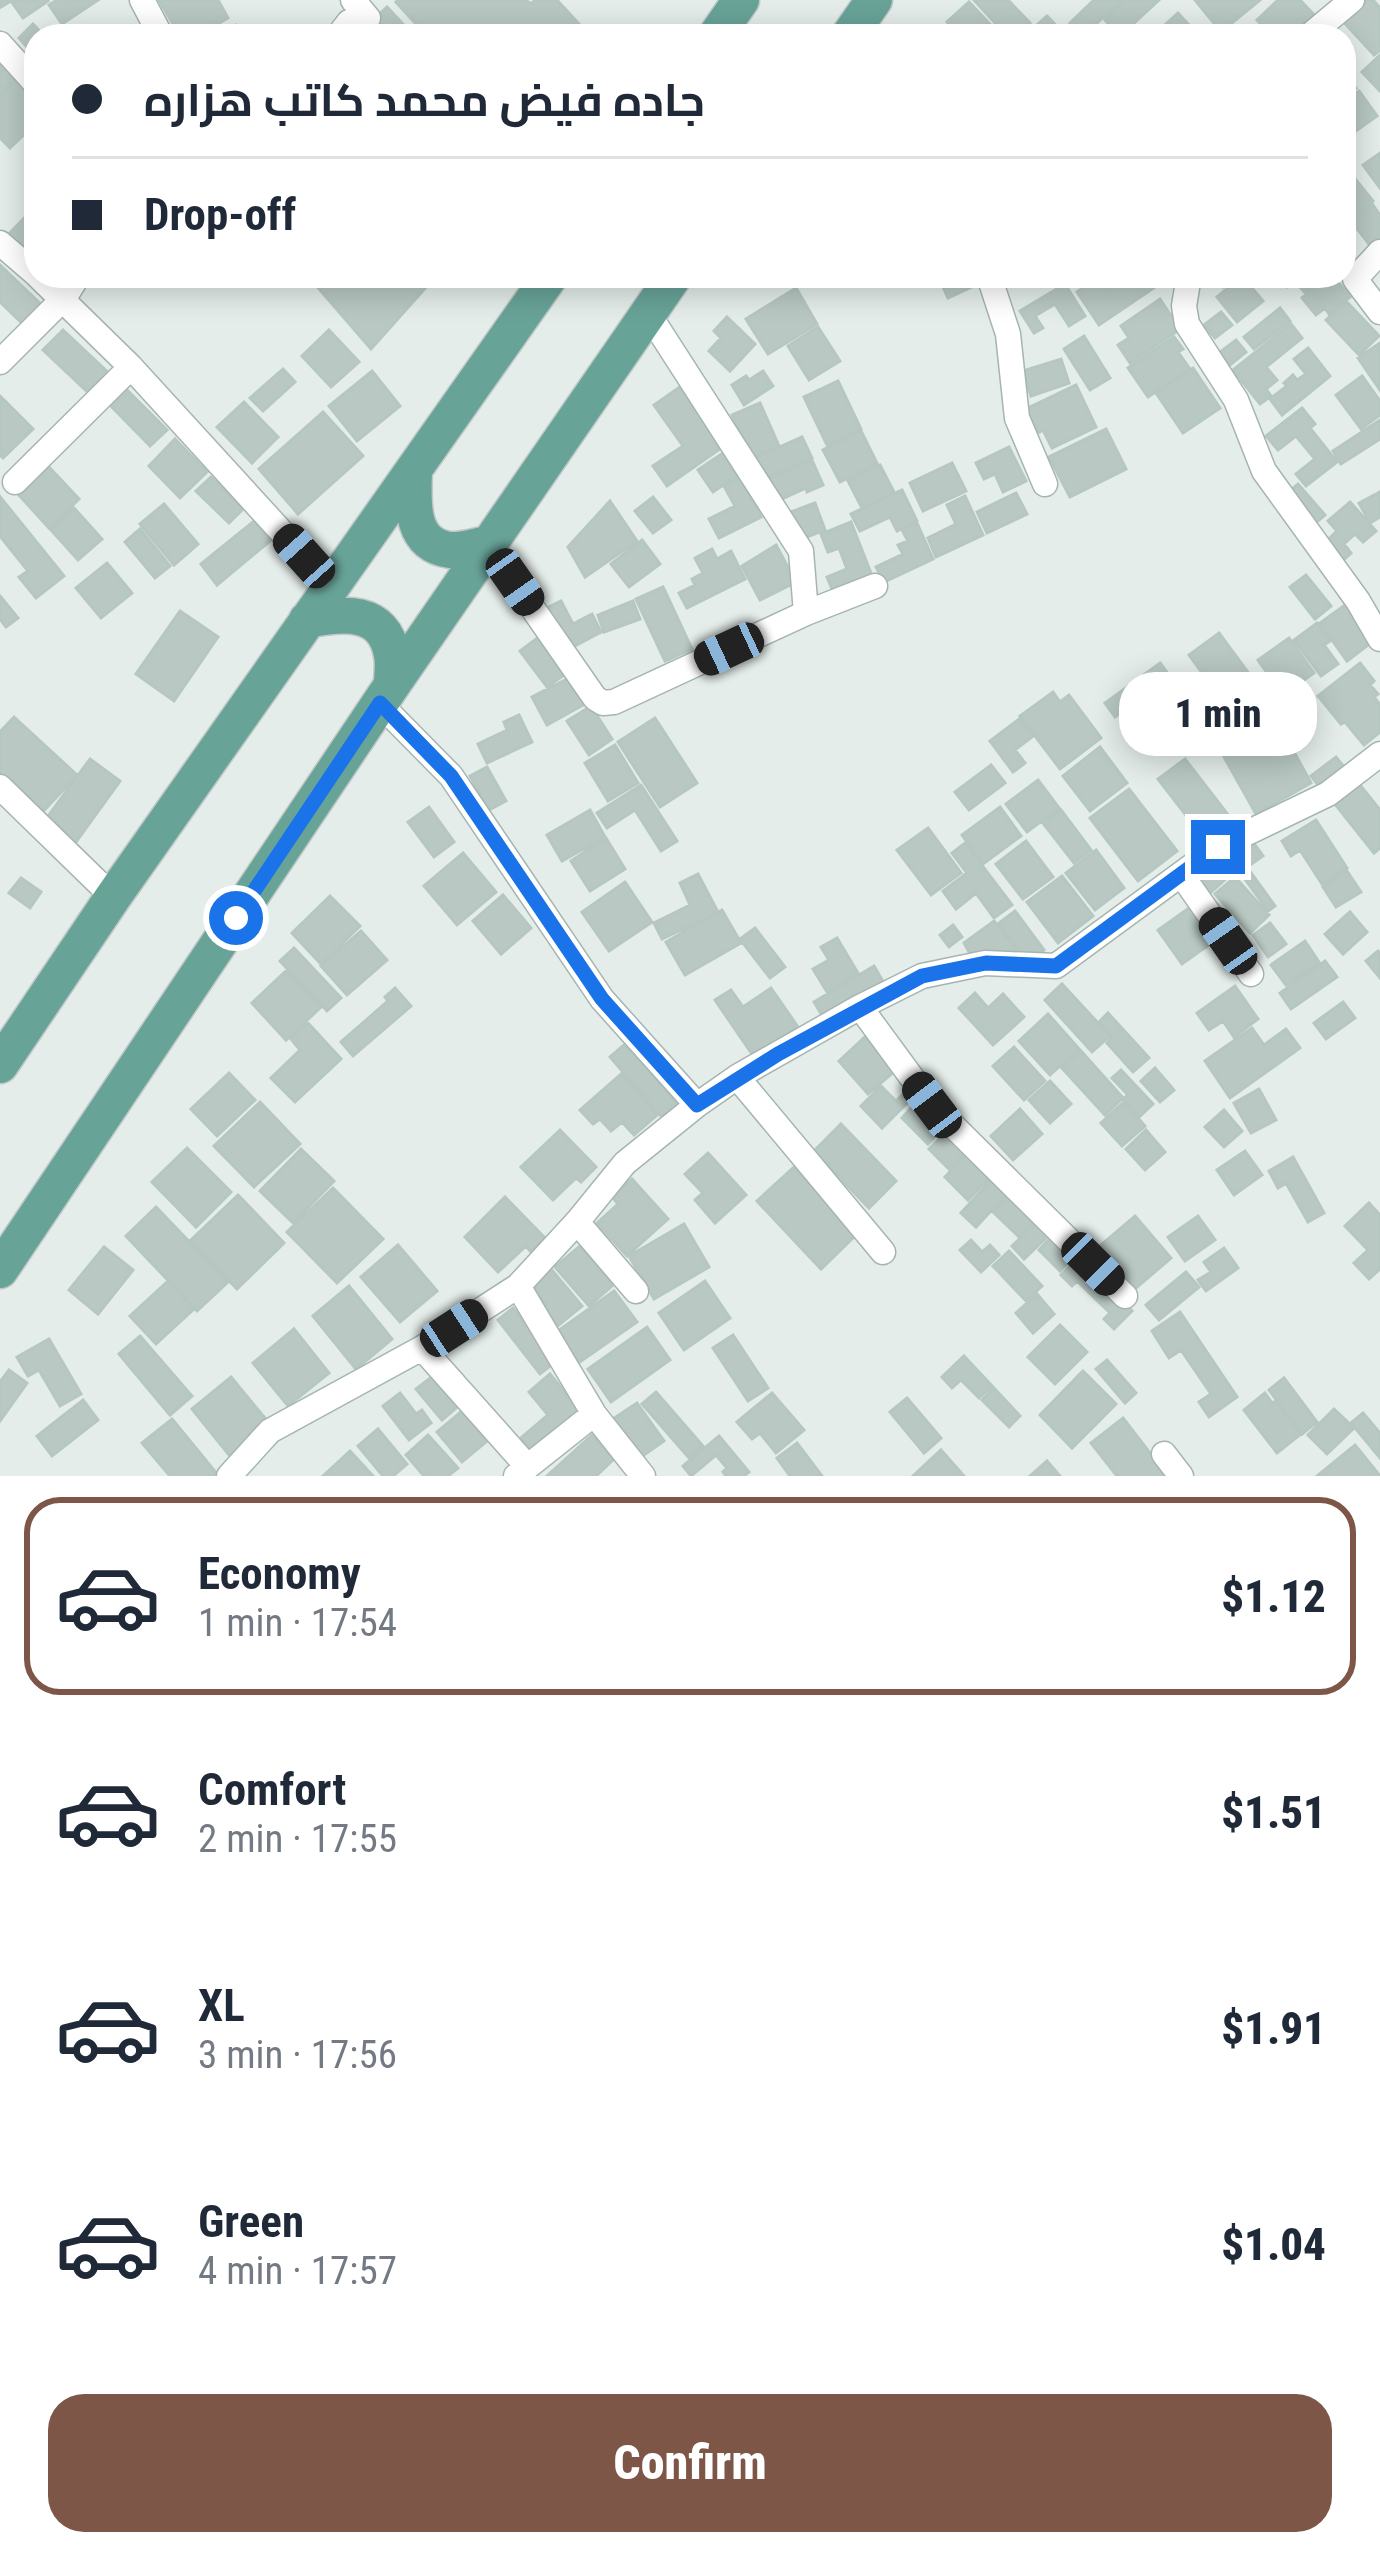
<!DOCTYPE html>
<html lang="en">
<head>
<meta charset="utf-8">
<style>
	:root { --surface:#fff; --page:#f2f2f3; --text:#1f2937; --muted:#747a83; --line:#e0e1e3; --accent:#7e5648 }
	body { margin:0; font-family:"Roboto Condensed",Cairo,sans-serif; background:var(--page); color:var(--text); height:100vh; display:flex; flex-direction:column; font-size:45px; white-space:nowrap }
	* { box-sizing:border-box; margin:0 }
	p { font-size:39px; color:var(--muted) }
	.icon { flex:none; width:66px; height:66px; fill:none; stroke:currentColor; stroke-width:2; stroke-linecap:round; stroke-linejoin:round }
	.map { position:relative; height:1476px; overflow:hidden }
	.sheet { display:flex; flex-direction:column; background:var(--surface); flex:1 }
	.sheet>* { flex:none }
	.hud { position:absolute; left:24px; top:24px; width:1332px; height:264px; border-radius:36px; box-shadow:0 6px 30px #0003; display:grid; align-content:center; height:264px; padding:0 48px; background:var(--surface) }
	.end { position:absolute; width:54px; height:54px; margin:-27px; border:15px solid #1a73e8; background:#fff; box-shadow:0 0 0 6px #fff }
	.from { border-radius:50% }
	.bubble { position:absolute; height:84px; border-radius:36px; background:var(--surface); box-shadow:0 6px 30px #0003; font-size:39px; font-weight:800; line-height:84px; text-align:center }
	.car { position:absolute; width:36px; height:72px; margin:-36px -18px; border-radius:15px; box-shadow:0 0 9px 3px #0007; background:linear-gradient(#222 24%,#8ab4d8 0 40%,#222 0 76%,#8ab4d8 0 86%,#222 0) }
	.hud b { display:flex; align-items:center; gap:42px; height:114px; font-size:45px }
	.hud b+b { border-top:3px solid var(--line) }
	.hud i { width:30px; height:30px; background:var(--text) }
	ul { padding:21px 0 0; list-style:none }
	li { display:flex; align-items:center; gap:36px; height:198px; margin:0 24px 18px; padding:0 24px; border:6px solid transparent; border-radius:36px }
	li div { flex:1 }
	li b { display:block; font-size:45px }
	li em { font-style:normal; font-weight:800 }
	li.on { border-color:var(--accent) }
	li>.icon { width:108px; height:108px; stroke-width:1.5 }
	.button { display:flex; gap:24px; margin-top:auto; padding:24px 48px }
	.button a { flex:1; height:138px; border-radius:36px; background:var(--accent); color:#fff; font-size:48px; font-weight:800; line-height:138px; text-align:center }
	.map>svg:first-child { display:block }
</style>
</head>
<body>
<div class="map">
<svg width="1380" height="1476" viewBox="0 0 1380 1476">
	<rect width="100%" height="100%" fill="#e4edea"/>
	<path fill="#b9c8c3" stroke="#b6c7c1" stroke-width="3" d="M0,0h47l1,1 -25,17 -12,-17 -10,6z
		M57,0h41l-36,24 -13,-19z
		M159,0h59l10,18 -31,18h-17z
		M398,0h128l5,4 4,-4h22l33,36h-163l-31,-34z
		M974,0h34l22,23 -15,13h-8z
		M1094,0h28l-39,36 -13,-13z
		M1125,0h34l-39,36 -15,-16z
		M1195,0h65l-39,32z
		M1278,0h22l18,19 -18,17h-14l-9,-10 -8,7 -12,-13z
		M1362,0h11l7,8v42l-6,5 -33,-36z
		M969,2l32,34h-42l-12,-14z
		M387,7l27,29h-58z
		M1178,13l21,23h-39l-4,-3z
		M1047,16l19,20h-35l-3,-3z
		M33,24l11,12h-8v21l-17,-19z
		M236,25l7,11h-25z
		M0,51l21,20 -21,22z
		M1380,55v36l-18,-19z
		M1344,73l12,15 -12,10z
		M21,75l15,38v10l-26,25 -10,-10v-41z
		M1359,91l18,25 -31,22 -2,-36z
		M1380,153v35l-17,-23z
		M1352,175l21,26 -18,15 -8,-9 -3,2v-27z
		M1373,205l7,10v26l-8,7 -20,-26z
		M31,211l5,5v46l-28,-27z
		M0,265l48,46 -19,19 -29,-28z
		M308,276h128l-65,73z
		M938,276h34l4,9 -28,13z
		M1125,276h21l2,3 12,-3 4,5 -65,44 -22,-33 22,-15 8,11z
		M1214,276h23l-14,11z
		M1242,276l21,25 -26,21 -20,-25z
		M1278,276h47l-20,17 -10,-12 -8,6z
		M1328,276h5l17,21 -21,17 -4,-6 -9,7 -14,-17z
		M1065,284l20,32 -16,10 -14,-22 -20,12 8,12 -9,5 -14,-22z
		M796,288l21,36 -49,30 -22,-35z
		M1160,299l20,30 -50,34 -12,-18 11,-7 -8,-12z
		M1346,301l33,35 -20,19 -33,-35z
		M1280,308l10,13 -36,28 -10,-12z
		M1221,312l11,13 -17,13 -11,-13z
		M727,317l28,27 -25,27 -21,-20 12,-13 -7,-7z
		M1291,324l11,14 -36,29 11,13 -11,9 5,7 -11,8 -27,-34z
		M818,327l22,34 -31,19 -21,-34z
		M63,330l49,46 -19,21 -50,-47z
		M329,330l30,32 -28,25 -29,-31z
		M1084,336l26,42 -20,12 -26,-41z
		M1174,337l9,12 -5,3 12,17 -42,28 -20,-29z
		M1236,340l10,12 -16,13 -11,-12z
		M1380,343v47l-22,-32z
		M1308,348l22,28 -48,39 -12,-16 17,-13 -3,-3 9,-8 4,5 9,-6 -12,-15z
		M1061,359l8,24 -38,13 -8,-25z
		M1193,368l27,40 -37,25 -27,-40z
		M283,369l12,13 -32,29 -13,-13z
		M372,371l28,35 -43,35 -28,-35z
		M763,371l10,15 -29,19 -12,-20 14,-9 3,4z
		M1362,376l18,25v14l-19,14 -25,-34z
		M838,381l23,48 -34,16 -23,-48z
		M684,384l43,60 -60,42 -14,-20 30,-20 -29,-41z
		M1076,385l20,42 -44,21 -9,-18 -5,3 -12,-24z
		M124,387l43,43 -17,16 -42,-43z
		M0,396l33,33 -30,29 -3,-3z
		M244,402l34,35 -26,26 -35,-36z
		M760,403l19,43 -28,12 -19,-43z
		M1302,408l13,16 -5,4 27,34 -31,24 -10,-12 19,-15 -19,-23 -18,14 -12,-14z
		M323,412l40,44 -65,58 -39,-45z
		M1380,420v19l-39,25 -8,-13z
		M1106,429l20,40 -56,28 -21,-40z
		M861,431l16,32 -37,19 -17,-32z
		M802,437l10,21 -48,21 -9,-21z
		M175,439l32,33 -27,26 -31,-32z
		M1009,447l17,34 -23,11 -8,-18 -11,5 -8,-16z
		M723,453l15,22 -25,17 -15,-22z
		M812,460l11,25 -16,7 -1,-4 -33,15 -9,-22z
		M952,463l14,28 -43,20 -13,-28z
		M880,465l14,27 -32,16 -14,-27z
		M48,466l31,33 -30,29 -31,-34z
		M211,477l32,32 -14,14 -33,-32z
		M740,477l21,40 -42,21 -10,-19 26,-13 -11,-20z
		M1298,484l27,31 -12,10 -27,-31z
		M902,490l15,31 -20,10 -7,-14 -30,14 -9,-17z
		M1380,492v25l-10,6 -11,-20z
		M1016,493l11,21 -40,19 -10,-21z
		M965,496l18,39 -47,22 -8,-19 28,-14 -9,-19z
		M653,497l18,23 -18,13 -18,-22z
		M1,498l63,78 -28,22 -17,-21 9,-6 -28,-35z
		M610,501l27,40 -52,36 -17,-30z
		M1350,502l26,29 -13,11 -8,-8 -11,10 7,9 -12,11 -17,-19 15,-14 -9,-10z
		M815,503l10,27 -26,10 -11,-27z
		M164,504l34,40 -24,21 -34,-41z
		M74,508l28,31 -24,21 -28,-31z
		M254,521l16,20 -53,44 -16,-21z
		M851,522l23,59 -39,15 -8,-19 20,-8 -8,-21 -11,4 -7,-18z
		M917,523l16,36 -49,23 -8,-15 27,-13 -5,-9 10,-4 -6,-11z
		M140,529l30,37 -15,12 -30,-36z
		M642,540l18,24 -31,23 -18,-23z
		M776,545l20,37 -36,18 -18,-34z
		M712,549l5,10 14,-8 14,28 -58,29 -8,-15 16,-8 -3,-6 11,-6 -8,-15z
		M107,563l25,30 -31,25 -25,-30z
		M1306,575l25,31 -16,13 -25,-32z
		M663,587l29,62 -27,12 -29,-62z
		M0,596l18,22 -12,9 -6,-8z
		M561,601l12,23 19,-10 9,18 -32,17 -22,-41z
		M633,601l7,18 -36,13 -6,-17z
		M1345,605l27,37 -25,19 -27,-38z
		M180,611l38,26 -44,64 -38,-27z
		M1317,623l13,18 -6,4 14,19 -17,12 -27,-36z
		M1219,633l39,53 -30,22 -39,-53z
		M540,636l27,37 -20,14 -27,-36z
		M1289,638l25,35 -31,22 -25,-35z
		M1160,663l20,27 -25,19 -10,-14 -30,22 -10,-14z
		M1360,663l14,18 -4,4 8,9 -4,3 6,8v27l-16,13 -19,-23 -4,2 -23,-28z
		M571,677l14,27 -38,21 -15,-28z
		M1053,692l7,10 9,-7 32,43 -41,31 -40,-53z
		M1181,693l33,39 -10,8 -13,-14 -5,4 -5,-6 -12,10 -15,-18z
		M591,706l21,33 -23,16 -22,-34z
		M1270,708l41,75 -55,31 -42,-75z
		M519,715l13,27 -45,21 -9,-19 29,-14 -3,-8z
		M14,717l63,58 -38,41 -39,-36v-48z
		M655,718l42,65 -37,24 -42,-65z
		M1019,719l13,18 -17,13 10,13 -12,9 -23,-31z
		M615,745l23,38 -30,18 -23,-38z
		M1100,747l27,36 -37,28 -27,-35z
		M1336,757l12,15 -25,19 -12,-15z
		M90,759l30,22 -47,65 -30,-23z
		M1185,759l44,57 -27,20 -44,-57z
		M991,765l14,18 -36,27 -14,-18z
		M487,767l19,34 -17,9 -19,-34z
		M1038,780l21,28 -32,24 -21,-28z
		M1356,780l24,30v38l-6,5 -43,-54z
		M641,785l36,56 -16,10 -26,-41 -28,18 -10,-15z
		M1129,789l48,62 -39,30 -48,-63z
		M429,807l25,35 -20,15 -26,-35z
		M1000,807l21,29 -38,28 -21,-29z
		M590,810l15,27 -43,24 -15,-26z
		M1061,810l30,40 -17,13 -31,-40z
		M1316,820l31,48 -25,16 -22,-34 -9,6 -9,-15z
		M928,828l33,45 -30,22 -34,-45z
		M606,838l19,31 -35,22 -19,-30z
		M1026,841l27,36 -30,22 -27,-35z
		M965,843l47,62 -18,13 -18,-25 -20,16 -13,-18 24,-18 -15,-20z
		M1255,845l8,11 -16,11 28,39 -7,5 -36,-50z
		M1096,850l28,38 -29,22 -29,-37z
		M463,853l33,39 -39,33 -33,-39z
		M1222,855l14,15 -28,25 -14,-15z
		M1347,871l14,21 -25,15 -13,-20z
		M698,874l20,38 -56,27 -8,-16 36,-18 -10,-22z
		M1062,876l31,40 -35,27 -31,-41z
		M1235,877l34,38 -19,18 -35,-39z
		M21,878l20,14 -11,16 -21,-15z
		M625,882l27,40 -43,29 -27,-39z
		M503,895l28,33 -30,26 -28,-33z
		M330,896l30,30 -39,38 -29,-31z
		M1189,908l24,34 -31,22 -24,-34z
		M722,910l19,33 -56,32 -19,-33z
		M1015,911l29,39 -16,12 -29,-39z
		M1350,912l17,20 -24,22 -18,-20z
		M994,921l30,39 -50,1 -10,-18z
		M1270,923l16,21 -18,13 -15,-22z
		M953,925l9,12 -13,10 -9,-12z
		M755,928l30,39 -15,11 -30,-39z
		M361,931l26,29 -40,35 -26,-29z
		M837,938l21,35 -31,19 -14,-23 16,-9 -8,-13z
		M1305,941l14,21 -33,23 -15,-20z
		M294,948l47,50 -14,13 -47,-50z
		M1378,951l2,3v24l-14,-17z
		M1325,961l12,16 -46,32 -11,-16z
		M874,966l11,19 -60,35 -11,-18z
		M286,971l34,37 -34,32 -34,-37z
		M1062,984l48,52 -18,16 -47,-52z
		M1235,986l23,33 -24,18 -11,-16 -14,9 -12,-17z
		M395,988l16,18 -58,50 -12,-14 47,-41 -3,-4z
		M771,988l27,39 -44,30 -39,-57 16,-10 12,17z
		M975,993l13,15 15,-14 21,23 -31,28 -34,-37z
		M1343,1002l12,16 -29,21 -12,-16z
		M1108,1013l41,45 -16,14 -26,-29 5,-5 -13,-16z
		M1048,1014l31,35 -29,26 -31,-34z
		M308,1023l33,36 -46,43 -24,-24 29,-28 -9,-11z
		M1252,1028l12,17 22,-16 14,19 -70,50 -25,-37z
		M866,1036l30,34 -28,24 -29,-33z
		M625,1044l56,65 -15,13 -56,-65z
		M1014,1047l31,34 -21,19 -31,-34z
		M1081,1051l42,47 -18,17 -43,-47z
		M1155,1068l19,22 -14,12 -19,-21z
		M1121,1070l32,34 -14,13 -16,-18 5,-4 -16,-17z
		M229,1073l26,27 -38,36 -26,-27z
		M621,1074l36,41 -23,20 -12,-13 -11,9 -11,-12 -7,5 -13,-14z
		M1050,1081l21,23 -21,19 -21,-23z
		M881,1086l15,15 10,-10 7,6 -31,31 -21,-22z
		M1259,1089l17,31 -25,13 -17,-30z
		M260,1102l40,42 -46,43 -40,-41z
		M1124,1102l21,24 -23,20 -21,-23z
		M916,1103l26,26 -14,15 -26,-26z
		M1020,1109l22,25 -29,26 -22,-24z
		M1224,1110l18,21 -18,16 -19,-20z
		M841,1124l55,57 -27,27 -55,-57z
		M560,1130l36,37 -15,15 -5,-4 -23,22 -32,-33z
		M1146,1130l19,22 -20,18 -19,-21z
		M946,1132l20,19 -17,18 -20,-20z
		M187,1148l44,44 -35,35 -44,-45z
		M301,1149l33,32 -41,42 -33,-32z
		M1245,1151l17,24 -28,20 -17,-25z
		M969,1152l23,23 -24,25 -23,-23z
		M708,1153l38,42 -31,28 -20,-23 8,-7 -18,-19z
		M1293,1157l31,56 -16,9 -22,-39 -8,5 -9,-17z
		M794,1167l62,68 -35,34 -64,-68z
		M995,1176l15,14 -34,37 -15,-14z
		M632,1179l36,40 -41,37 -30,-33 21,-19 -6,-7z
		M333,1188l50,51 -46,44 -50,-51z
		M1011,1193l26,25 -18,19 -26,-25z
		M238,1195l46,48 -47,46 -47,-48z
		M505,1197l40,41 -14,14 -5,-6 -28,26 -33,-35z
		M1369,1203l11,12v54l-11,10 -15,-16 14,-13 -23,-24z
		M156,1207l72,75 -31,29 -71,-75z
		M1135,1216l36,42 -35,30 -36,-42z
		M1198,1216l17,24 -30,21 -17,-24z
		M1040,1219l12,13 -28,27 -12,-13z
		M684,1224l25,43 -55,32 -25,-43z
		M1055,1233l21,21 -16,17 -21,-21z
		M971,1240l11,12 8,-7 9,10 -18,17 -21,-22z
		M398,1245l39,46 -37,31 -39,-45z
		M580,1246l33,39 -24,21 -34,-39z
		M104,1247l29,23 -35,44 -29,-24z
		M1224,1248l14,20 -32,23 -8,-11 13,-8 -7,-10z
		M1009,1251l33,35 -16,15 -33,-35z
		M1079,1257l53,54 -18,18 -10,-10 6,-6 -33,-32 -5,5 -11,-11z
		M551,1269l31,37 -27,22 -15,-18 6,-6 -15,-19z
		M1186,1272l13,15 -40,33 -13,-15z
		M168,1281l26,28 -38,35 -26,-28z
		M705,1281l25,37 -46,32 -25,-37z
		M349,1286l43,53 -36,30 -43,-53z
		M614,1291l23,31 -60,42 -22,-31z
		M1037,1294l17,20 -21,19 -17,-20z
		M513,1308l42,54 -15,12 -42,-54z
		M1180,1312l57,85 -28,20 -10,-15 12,-8 -30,-44 -12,8 -17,-27z
		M1060,1325l27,27 -32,32 -27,-27z
		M647,1327l23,33 -59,42 -23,-33z
		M294,1329l35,44 -41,33 -35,-43z
		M733,1335l35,53 -20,13 -35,-53z
		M140,1336l52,60 -22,19 -51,-61z
		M49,1339l32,55 -21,12 -21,-36 -11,6 -11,-19z
		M964,1356l28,30 -13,12 -18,-18 -9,8 -10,-11z
		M1107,1360l29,33 -11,10 -29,-34z
		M9,1370l18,13 -27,38v-39z
		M1083,1371l33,33 -44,44 -32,-33z
		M438,1372l25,30 -21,18 -26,-31z
		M550,1374l32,39 -48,41 -13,-16 27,-23 -19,-23z
		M231,1377l38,46 -40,32 -37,-46z
		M1284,1378l33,44 -15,12 -33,-44z
		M994,1388l26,28 -11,11 -27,-27z
		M656,1392l47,54 -14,12 -47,-54z
		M400,1393l16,21 6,-4 9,13 -22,17 -26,-34z
		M772,1393l32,37 -28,23 -16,-20 -8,6 -15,-17z
		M1265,1393l7,10 4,-2 25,33 -24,19 -33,-43z
		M907,1398l34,40 -17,15 -34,-41z
		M83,1400l15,20 -46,36 -15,-20z
		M637,1403l27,38 -30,21 -27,-39z
		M468,1406l25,30 -31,26 -25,-30z
		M1334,1409l20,19 -27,26 -19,-19z
		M1363,1413l17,20v25l-29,-35z
		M1123,1418l43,56 -3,2h-46l-26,-33z
		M172,1419l45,55 -2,2h-45l-28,-33z
		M378,1429l29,35 -14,12h-10l-25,-30z
		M428,1435l30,33 -10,8h-24l-18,-21z
		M592,1435l22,24 -18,17h-49z
		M719,1436l30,36 -5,4h-18l-3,-4 4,-4 -11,-13 -25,21 -8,-10z
		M797,1443l25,33h-32l-13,-18z
		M1355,1445l25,31h-63z
		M941,1450l23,26h-51z
		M350,1451l23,25h-50z
		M1047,1461l13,15h-30z"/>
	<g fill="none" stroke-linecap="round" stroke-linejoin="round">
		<defs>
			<path id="minor" d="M142,0l19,36
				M338,36l11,-14 19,-4 -15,-18
				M1309,36l43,-36
				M0,44l36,40
				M0,243l36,31
				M1380,252l-25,27 25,33
				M38,276l93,91 200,219
				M989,276l19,58 9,84 28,66
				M1189,276l-5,30 3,18 49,76 28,71 94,130 22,38
				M648,313l153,238 5,62
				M0,362l64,-64 14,-22
				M15,482l116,-115
				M488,544l107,154 8,5 11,-1 192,-89 69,-27
				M379,703l72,73 151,223 95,106
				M0,787l113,110
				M1181,874l70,100
				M860,1007l72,98 193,191
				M737,1077l146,175
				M577,1222l59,69
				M518,1286l76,128 49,62
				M422,1348l105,118
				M1164,1454l17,22
				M229,1476l41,-45 152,-83 96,-62 59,-64 48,-59 72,-58 40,-28 123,-70 62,-31 63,-13 71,3 162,-119 110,-53 52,-40
				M516,1476l78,-62"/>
			<path id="primary" d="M716,36l25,-36
				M849,36l25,-36
				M414,471c-1,31 -5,73 36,79 11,1 26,-4 38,-6
				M307,620c35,-7 77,-12 85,35 2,9 0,21 0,30
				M0,1065l113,-168 437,-621
				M0,1270l392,-585 282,-409"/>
		</defs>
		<use href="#minor" stroke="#a6b5b2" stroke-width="27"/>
		<use href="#primary" stroke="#c1c9c8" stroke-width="39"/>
		<use href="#minor" stroke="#fff" stroke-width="24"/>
		<use href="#primary" stroke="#68a398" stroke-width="36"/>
	</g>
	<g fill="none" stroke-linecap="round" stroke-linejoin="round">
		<path stroke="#1a73e8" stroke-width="15" d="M236,918l144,-215 71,73 151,223 95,106 81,-51 144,-78 64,-13 70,3 162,-119"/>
	</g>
</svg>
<i class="end from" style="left:236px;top:918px"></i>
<i class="end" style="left:1218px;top:847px"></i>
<div class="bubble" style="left:1119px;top:672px;width:198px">1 min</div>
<i class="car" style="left:304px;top:556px;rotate:318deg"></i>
<i class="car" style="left:515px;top:582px;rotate:145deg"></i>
<i class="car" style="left:729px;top:649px;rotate:245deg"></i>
<i class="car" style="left:1228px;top:941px;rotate:325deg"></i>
<i class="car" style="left:932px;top:1105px;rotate:323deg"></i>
<i class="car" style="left:1093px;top:1264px;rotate:135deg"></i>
<i class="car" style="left:454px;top:1328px;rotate:57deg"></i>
<div class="hud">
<b><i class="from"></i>جاده فیض محمد کاتب هزاره</b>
<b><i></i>Drop-off</b>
</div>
</div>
<section class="sheet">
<ul>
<li class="on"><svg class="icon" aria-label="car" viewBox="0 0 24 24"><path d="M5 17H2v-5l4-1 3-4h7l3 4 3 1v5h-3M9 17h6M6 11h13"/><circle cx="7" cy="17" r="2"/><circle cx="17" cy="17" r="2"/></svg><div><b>Economy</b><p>1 min · 17:54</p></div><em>$1.12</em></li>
<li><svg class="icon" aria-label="car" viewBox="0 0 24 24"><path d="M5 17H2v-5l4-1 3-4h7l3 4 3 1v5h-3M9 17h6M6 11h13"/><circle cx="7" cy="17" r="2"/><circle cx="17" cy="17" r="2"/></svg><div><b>Comfort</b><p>2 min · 17:55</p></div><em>$1.51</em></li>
<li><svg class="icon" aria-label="car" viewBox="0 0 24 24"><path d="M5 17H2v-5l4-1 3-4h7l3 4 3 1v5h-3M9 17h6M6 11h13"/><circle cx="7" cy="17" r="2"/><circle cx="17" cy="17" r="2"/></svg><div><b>XL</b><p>3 min · 17:56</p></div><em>$1.91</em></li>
<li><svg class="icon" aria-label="car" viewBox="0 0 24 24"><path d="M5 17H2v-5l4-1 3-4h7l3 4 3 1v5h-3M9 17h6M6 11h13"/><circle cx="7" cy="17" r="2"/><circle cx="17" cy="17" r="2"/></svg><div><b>Green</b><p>4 min · 17:57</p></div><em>$1.04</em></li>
</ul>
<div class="button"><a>Confirm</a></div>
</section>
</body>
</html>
